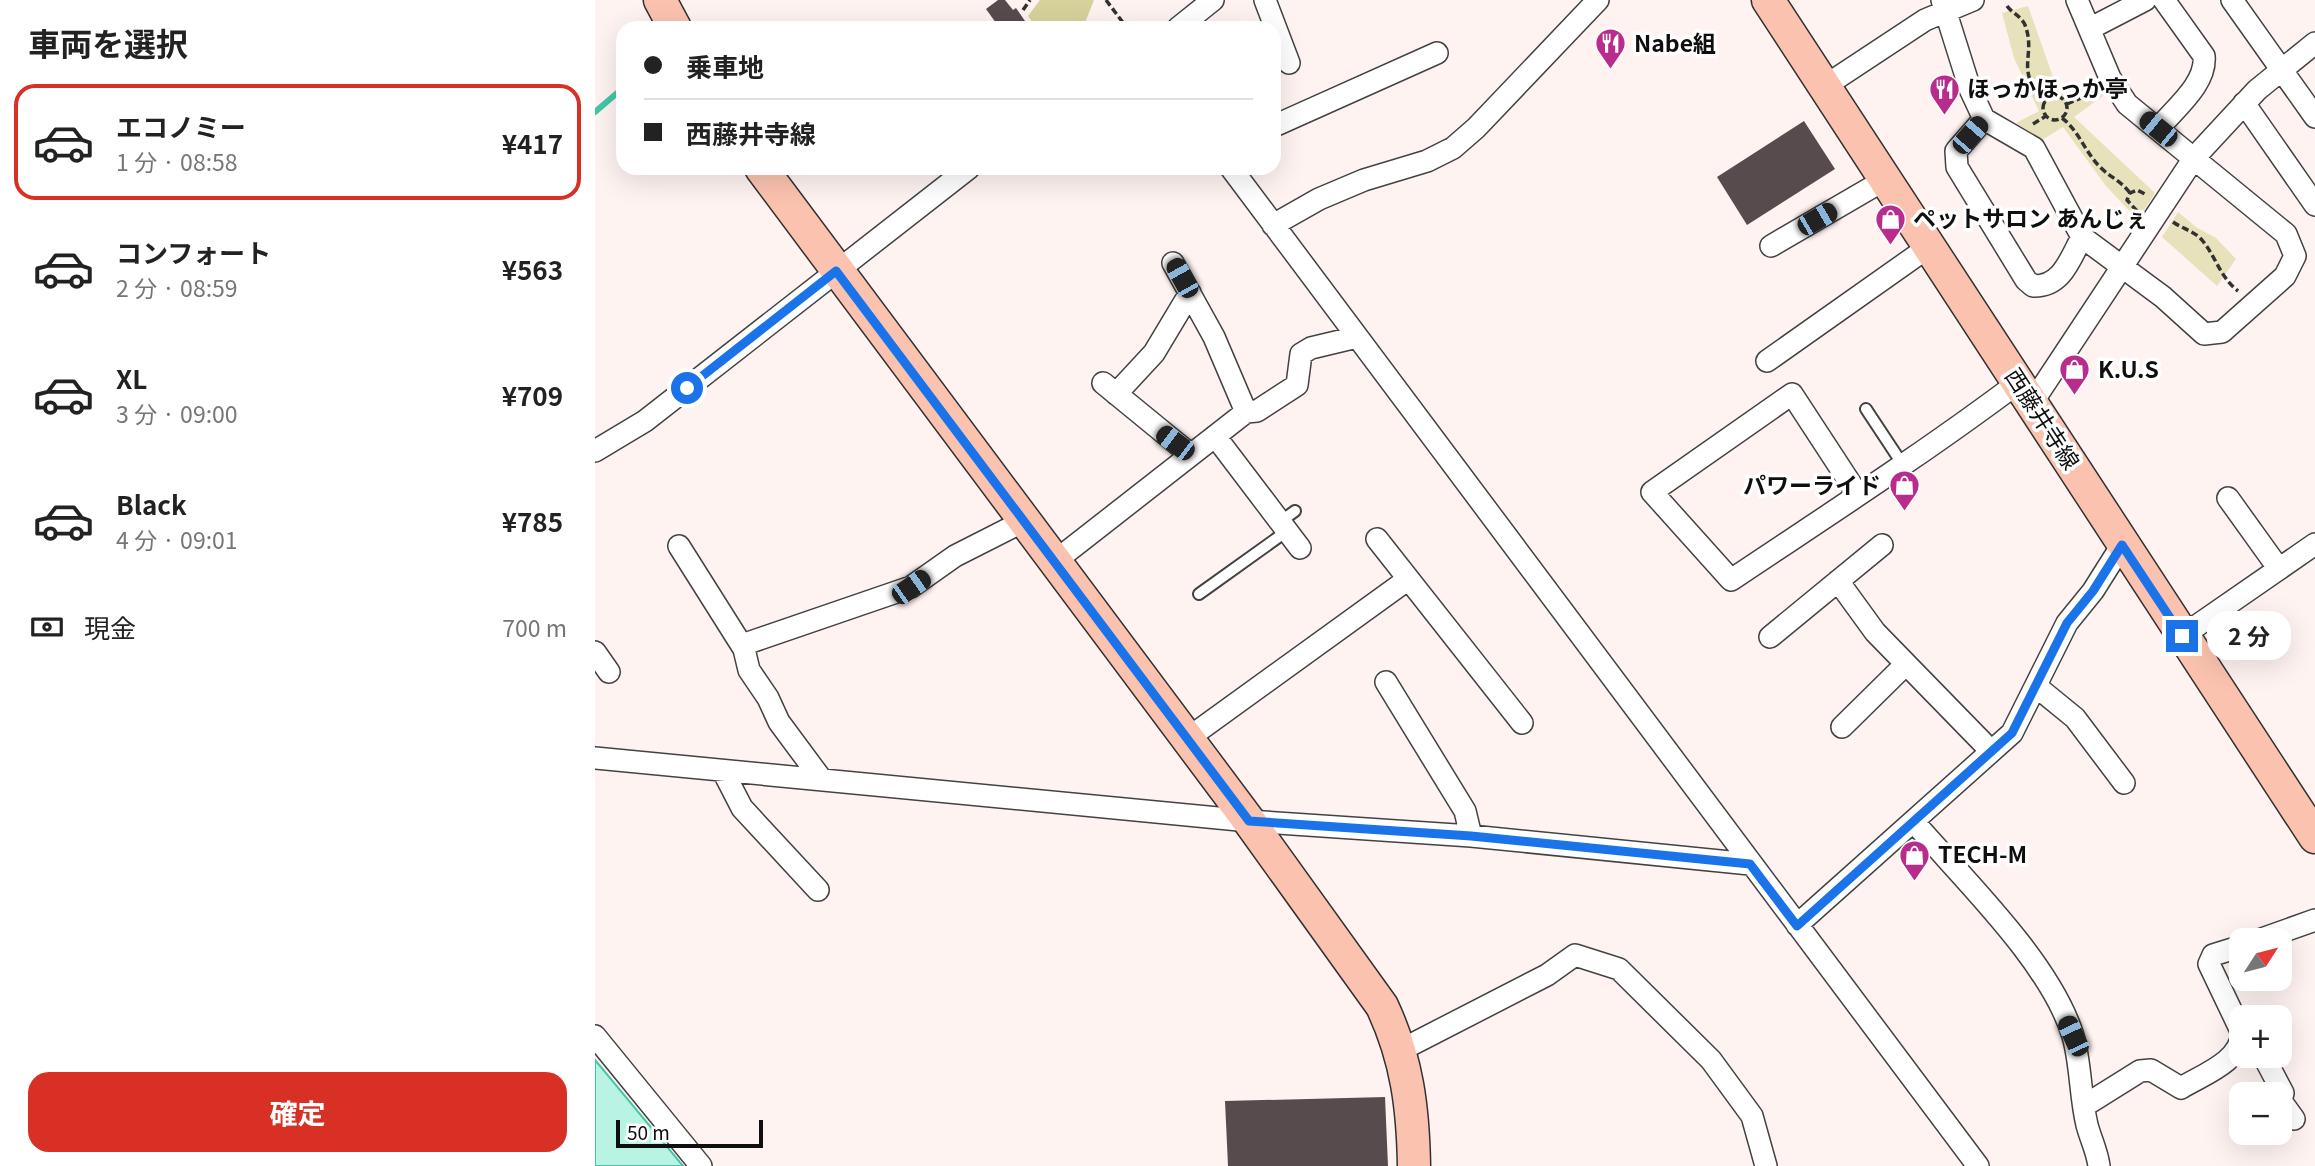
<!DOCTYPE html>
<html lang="ja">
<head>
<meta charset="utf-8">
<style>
	:root { --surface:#fff; --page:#f6f6f6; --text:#222; --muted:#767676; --line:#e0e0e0; --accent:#d93025 }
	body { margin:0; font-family:Georgia,"Noto Sans JP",serif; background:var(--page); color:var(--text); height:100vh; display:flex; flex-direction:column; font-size:26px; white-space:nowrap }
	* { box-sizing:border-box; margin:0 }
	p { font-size:23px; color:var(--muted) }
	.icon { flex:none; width:38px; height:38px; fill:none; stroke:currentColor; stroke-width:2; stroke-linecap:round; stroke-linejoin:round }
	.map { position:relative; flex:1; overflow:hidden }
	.drawer { display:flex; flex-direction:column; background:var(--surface); width:595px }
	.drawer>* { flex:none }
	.top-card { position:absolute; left:21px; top:21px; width:665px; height:154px; border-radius:21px; box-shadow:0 7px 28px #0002; display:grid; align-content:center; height:154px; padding:0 28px; background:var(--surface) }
	.needle { width:46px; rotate:54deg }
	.fabs { position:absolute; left:1634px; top:928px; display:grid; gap:14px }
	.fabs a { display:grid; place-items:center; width:63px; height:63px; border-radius:14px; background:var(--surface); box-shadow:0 7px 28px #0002; font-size:35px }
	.scale { position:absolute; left:21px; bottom:18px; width:147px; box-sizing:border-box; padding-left:7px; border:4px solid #0f0f0f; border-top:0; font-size:19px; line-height:24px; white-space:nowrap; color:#0f0f0f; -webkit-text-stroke:5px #fff; paint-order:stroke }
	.end { position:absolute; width:32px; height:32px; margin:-16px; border:9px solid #1a73e8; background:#fff; box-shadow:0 0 0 4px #fff }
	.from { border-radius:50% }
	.bubble { position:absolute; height:49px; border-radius:21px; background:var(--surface); box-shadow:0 7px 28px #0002; font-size:23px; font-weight:700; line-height:49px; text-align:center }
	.car { position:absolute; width:21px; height:42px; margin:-21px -10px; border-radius:9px; box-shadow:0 0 5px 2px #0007; background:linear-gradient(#222 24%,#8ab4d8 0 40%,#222 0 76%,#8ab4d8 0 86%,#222 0) }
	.top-card b { display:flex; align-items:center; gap:24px; height:66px; font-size:26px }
	.top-card b+b { border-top:2px solid var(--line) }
	.top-card i { width:18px; height:18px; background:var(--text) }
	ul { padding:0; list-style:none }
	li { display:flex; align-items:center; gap:21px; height:116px; margin:0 14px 10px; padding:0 14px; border:4px solid transparent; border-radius:21px }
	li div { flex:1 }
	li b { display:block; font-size:26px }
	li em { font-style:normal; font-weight:700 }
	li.current { border-color:var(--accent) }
	li>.icon { width:63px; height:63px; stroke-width:1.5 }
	h2 { padding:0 28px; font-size:32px; line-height:84px }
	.pay { display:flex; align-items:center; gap:18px; height:77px; padding:0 28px; font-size:26px }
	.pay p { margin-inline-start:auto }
	.action { display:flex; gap:14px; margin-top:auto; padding:14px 28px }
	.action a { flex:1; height:80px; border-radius:21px; background:var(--accent); color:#fff; font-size:28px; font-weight:700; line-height:80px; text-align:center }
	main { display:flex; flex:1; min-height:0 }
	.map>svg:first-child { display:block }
</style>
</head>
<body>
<main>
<section class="drawer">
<h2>車両を選択</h2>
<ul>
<li class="current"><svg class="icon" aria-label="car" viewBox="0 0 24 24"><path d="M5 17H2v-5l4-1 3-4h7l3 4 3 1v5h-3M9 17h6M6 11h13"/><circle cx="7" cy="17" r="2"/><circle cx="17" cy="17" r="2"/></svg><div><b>エコノミー</b><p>1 分 · 08:58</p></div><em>¥417</em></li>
<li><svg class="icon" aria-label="car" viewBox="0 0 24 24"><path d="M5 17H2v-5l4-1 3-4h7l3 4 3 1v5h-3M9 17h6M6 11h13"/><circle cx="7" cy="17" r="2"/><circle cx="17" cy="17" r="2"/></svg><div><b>コンフォート</b><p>2 分 · 08:59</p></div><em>¥563</em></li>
<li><svg class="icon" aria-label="car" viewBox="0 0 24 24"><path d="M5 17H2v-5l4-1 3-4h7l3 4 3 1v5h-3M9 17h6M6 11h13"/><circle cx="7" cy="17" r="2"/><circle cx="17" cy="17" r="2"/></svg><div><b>XL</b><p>3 分 · 09:00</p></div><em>¥709</em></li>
<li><svg class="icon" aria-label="car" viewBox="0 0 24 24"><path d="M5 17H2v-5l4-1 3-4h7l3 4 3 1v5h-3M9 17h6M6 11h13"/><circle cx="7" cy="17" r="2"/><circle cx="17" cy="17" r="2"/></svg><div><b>Black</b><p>4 分 · 09:01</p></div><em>¥785</em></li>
</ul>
<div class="pay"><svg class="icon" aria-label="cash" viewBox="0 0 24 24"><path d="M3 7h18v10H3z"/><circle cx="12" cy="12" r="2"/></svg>現金<p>700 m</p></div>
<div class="action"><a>確定</a></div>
</section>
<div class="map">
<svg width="1720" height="1166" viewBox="0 0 1720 1166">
	<rect width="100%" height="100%" fill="#fef3f1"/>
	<path fill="#e7e1bc" d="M1433,6l30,85 42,-9 7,11 -33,24 81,76 -17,27 -32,-34 -43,-59 -21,13 -26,-17 23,-12 -25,-53 -12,-45z
		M1583,212l18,15 20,11 20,21 -19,27 -55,-49z"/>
	<path fill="#d7d29c" d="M445,0h54l-11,28h-46l-9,-12z"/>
	<path fill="#b8f3e4" stroke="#43c6a7" stroke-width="2" d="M0,1060l88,106h-88z"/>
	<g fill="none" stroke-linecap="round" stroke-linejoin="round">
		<path stroke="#43c6a7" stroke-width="6" d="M0,112l28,-24"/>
	</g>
	<path fill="#574b4e" d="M403,0h7l8,10 3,-2 9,13 -3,3 3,4h-37l8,-5 -10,-14z
		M1209,121l31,48 -88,56 -30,-48z
		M790,1097l3,69h-160l-3,-65z"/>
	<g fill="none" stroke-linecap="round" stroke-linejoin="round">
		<defs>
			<path id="lane" d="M1271,409l37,56
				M685,522l15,-11
				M604,594l88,-63"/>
			<path id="street" d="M670,0l24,63
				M1347,0l28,89 14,30 50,29 48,89 81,60 41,37 18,-2 63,-56 10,-20 -9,-22 -159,-130 -17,-26 -33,-78
				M1637,0l83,117
				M583,28l35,-28
				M1496,28l54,-28
				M1230,86l100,-66 48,-20
				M1649,103l71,102
				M1389,119l-28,32 1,16 69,113 7,6c29,1 37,-27 49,-49
				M679,126l163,-73
				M1563,129c16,-20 49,-45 46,-73l-40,-56
				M636,168l747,998
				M678,225l46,-26 45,-19 63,-19 26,-13 23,-20 122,-128
				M1176,246l115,-67
				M1172,361l163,-115
				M508,383l88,72
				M521,394l38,-41 36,-60
				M1437,403l162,-245 63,-68 58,-47
				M651,412l11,-1 40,-26 4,-31 10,-6 46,-11
				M620,436l85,112
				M0,451l50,-30 324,-253
				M1263,495l-66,-101 -140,98 79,88c97,-65 195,-128 288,-198
				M1633,498l51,71
				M782,539l145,184
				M84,546l65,103 5,21 19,28 11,24 43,58
				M459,562l192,-150 -32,-75 -41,-74
				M1243,581l37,51 116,119
				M1587,636l133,-92
				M1175,637l112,-92
				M147,645l169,-58 44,-31 69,-35
				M0,652l14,20
				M791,682l79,129 6,25
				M1442,687l38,31 49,65
				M1247,727l64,-63
				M592,739l220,-159
				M0,758l654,63 222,15 279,28
				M129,773l18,35 76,82
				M1319,822c50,58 137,141 159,214 8,28 7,60 14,89 4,15 10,26 12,41
				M1202,925l215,-192 55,-110 26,-32 29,-46
				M1664,940l56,-20
				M0,1036l106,130
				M806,1050l146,-75 28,-20 44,14 92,91 41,56 14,50
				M1668,1055l20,38 -2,8 13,18
				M1489,1106l56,-35 11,-1 30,18c23,-14 59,-26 61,-55l-33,-69 4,-9 29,-9"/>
			<path id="secondary" d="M65,0l15,28
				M1173,0l547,837
				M166,168l488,653 133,185c25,53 31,102 32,160"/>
		</defs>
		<use href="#lane" stroke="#424242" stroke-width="14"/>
		<use href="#street" stroke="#424242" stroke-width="24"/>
		<use href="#secondary" stroke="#313131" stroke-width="35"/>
		<path stroke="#313131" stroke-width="3.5" stroke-dasharray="7 3.5" stroke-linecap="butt" d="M511,0l21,28
			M1412,6c5,7 14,10 18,19 12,31 -12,46 21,76
			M428,10l7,-10
			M516,28l10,-6
			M1448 108a12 12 0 1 1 24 0a12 12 0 1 1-24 0Z
			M1472,104l28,-12
			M1467,118c17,13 23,34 38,49 11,11 20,13 30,26
			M1438,124l13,-8
			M1542,211l-10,-11 3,-7 7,-3 10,5
			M1578,222c10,7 21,9 29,18 14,17 18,37 36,51"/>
		<use href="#lane" stroke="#fff" stroke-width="10"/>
		<use href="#street" stroke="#fff" stroke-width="21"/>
		<use href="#secondary" stroke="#fbc3af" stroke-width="32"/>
	</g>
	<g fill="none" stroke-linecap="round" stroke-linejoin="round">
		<path stroke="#1a73e8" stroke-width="9" d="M92,388l149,-117 413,550 222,15 279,28 47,62 215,-193 55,-110 26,-32 29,-46 60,91"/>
	</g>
	<defs>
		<symbol id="restaurant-pin" viewBox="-11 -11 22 30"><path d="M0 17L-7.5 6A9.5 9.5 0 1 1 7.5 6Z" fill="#b82d8c" stroke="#fff"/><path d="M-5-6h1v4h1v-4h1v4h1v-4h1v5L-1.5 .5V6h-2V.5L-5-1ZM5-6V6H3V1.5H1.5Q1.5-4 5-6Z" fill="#fff"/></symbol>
		<symbol id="shop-pin" viewBox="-11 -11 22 30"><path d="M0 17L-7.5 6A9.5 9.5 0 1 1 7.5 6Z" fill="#b82d8c" stroke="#fff"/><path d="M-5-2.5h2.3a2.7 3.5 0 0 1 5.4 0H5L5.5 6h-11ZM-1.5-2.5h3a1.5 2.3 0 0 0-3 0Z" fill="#fff"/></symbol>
	</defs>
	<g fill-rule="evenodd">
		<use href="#restaurant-pin" x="998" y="26" width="35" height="47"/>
		<use href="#restaurant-pin" x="1332" y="72" width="35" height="47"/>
		<use href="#shop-pin" x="1278" y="202" width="35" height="47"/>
		<use href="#shop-pin" x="1462" y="352" width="35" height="47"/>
		<use href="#shop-pin" x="1292" y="468" width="35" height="47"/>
		<use href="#shop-pin" x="1302" y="838" width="35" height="47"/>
	</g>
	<g text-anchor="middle" stroke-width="7" stroke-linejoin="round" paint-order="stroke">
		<g font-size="23" font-weight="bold" fill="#0f0f0f" stroke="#fff" text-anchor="start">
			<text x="1039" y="52">Nabe組</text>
			<text x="1372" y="97">ほっかほっか亭</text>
			<text x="1318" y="227">ペットサロン あんじぇ</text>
			<text x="1503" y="378">K.U.S</text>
			<text x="1286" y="494" text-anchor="end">パワーライド</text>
			<text x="1343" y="863">TECH-M</text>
		</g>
		<g font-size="23" fill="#0f0f0f" stroke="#fff">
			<text transform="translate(1447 419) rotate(57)" y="8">西藤井寺線</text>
		</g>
	</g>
</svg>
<div class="fabs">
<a><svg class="needle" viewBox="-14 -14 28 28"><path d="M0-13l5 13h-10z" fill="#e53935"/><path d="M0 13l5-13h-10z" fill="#767676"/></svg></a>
<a>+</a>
<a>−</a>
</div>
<div class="scale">50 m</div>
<i class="end from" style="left:92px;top:388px"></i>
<i class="end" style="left:1587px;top:636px"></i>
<div class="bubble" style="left:1612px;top:611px;width:84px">2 分</div>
<i class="car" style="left:1563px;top:129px;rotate:309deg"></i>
<i class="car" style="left:1375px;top:135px;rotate:41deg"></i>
<i class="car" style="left:1222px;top:219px;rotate:60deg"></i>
<i class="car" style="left:587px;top:278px;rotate:331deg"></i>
<i class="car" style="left:580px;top:443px;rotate:307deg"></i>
<i class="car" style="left:316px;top:587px;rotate:55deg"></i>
<i class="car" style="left:1478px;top:1036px;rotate:335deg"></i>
<div class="top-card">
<b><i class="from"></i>乗車地</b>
<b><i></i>西藤井寺線</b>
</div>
</div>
</main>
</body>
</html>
